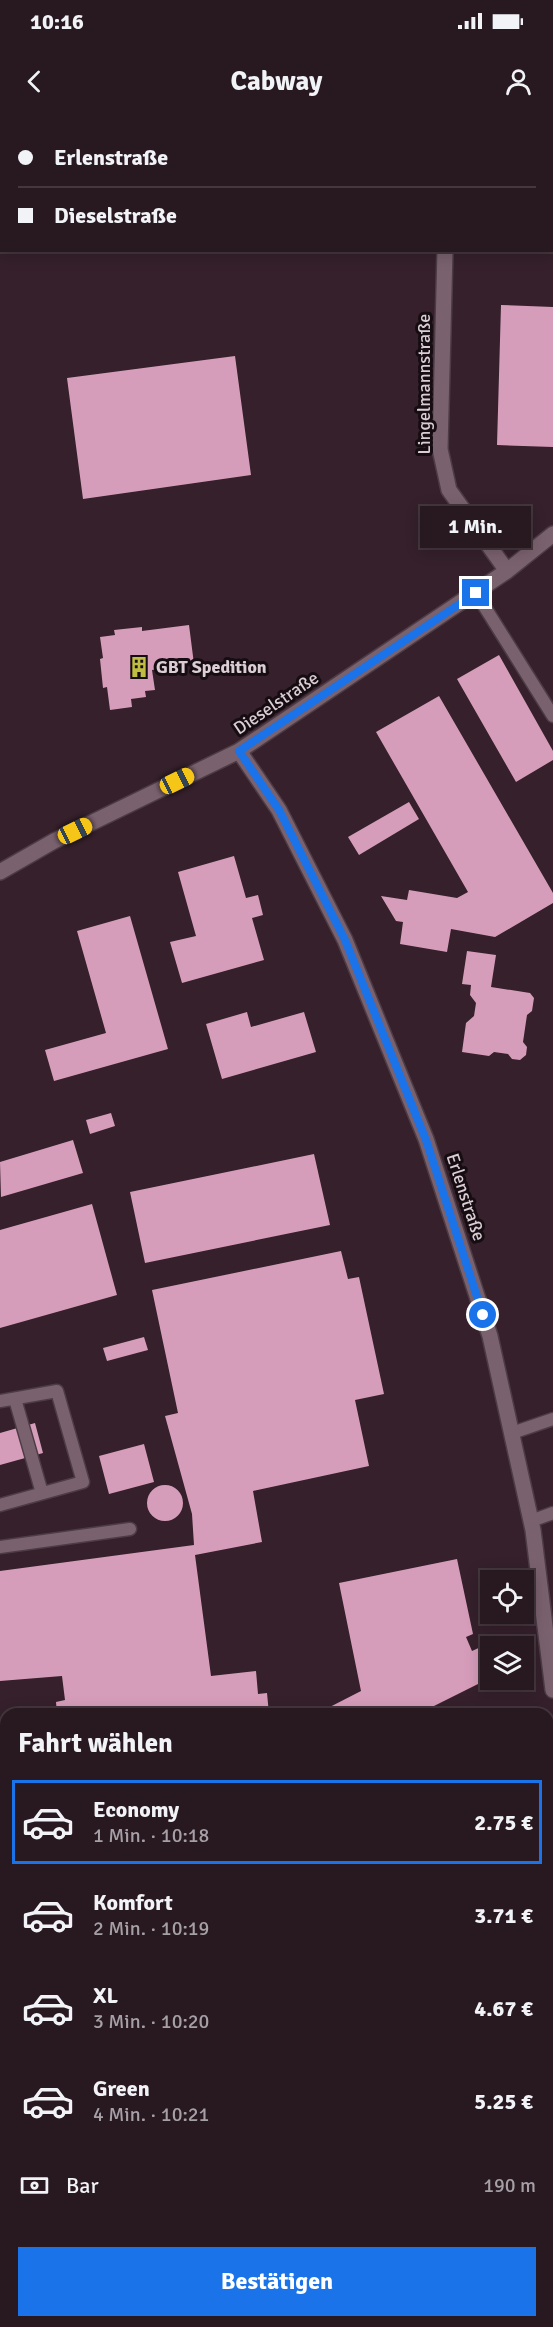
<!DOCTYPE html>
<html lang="de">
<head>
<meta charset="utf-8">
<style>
	:root { --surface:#281820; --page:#302129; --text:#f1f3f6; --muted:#a5a0a5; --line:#44373e; --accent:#1a73e8 }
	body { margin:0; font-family:Signika,sans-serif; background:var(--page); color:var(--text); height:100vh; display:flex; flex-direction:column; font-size:22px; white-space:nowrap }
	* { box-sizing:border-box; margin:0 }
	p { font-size:20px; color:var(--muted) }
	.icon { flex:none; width:33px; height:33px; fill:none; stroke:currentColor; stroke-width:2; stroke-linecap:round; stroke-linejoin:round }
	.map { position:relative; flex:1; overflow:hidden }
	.sheet { position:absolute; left:0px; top:1588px; width:554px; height:620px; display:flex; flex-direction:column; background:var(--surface); border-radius:18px 18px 0 0; box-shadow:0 3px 15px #0003,0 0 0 2px var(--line) }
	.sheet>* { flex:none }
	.top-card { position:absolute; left:0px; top:0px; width:554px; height:132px; box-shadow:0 3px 15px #0003,0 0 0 2px var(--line); display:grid; align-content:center; height:132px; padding:0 18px; background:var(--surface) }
	.tools { position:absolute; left:480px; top:1450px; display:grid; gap:12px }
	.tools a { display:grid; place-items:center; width:54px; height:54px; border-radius:0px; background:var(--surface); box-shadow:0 3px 15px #0003,0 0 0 2px var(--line); font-size:30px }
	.end { position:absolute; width:27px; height:27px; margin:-14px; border:8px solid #1a73e8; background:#fff; box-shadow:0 0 0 3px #fff }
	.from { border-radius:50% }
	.bubble { position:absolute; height:42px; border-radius:0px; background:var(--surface); box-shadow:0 3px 15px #0003,0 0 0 2px var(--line); font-size:20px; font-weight:800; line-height:42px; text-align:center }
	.car { position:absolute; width:18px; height:36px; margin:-18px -9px; border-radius:8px; box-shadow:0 0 4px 2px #0007; background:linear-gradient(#f5c518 24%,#345 0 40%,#f5c518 0 76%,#345 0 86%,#f5c518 0) }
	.top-card b { display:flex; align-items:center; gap:21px; height:57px; font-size:22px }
	.top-card b+b { border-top:2px solid var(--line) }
	.top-card i { width:15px; height:15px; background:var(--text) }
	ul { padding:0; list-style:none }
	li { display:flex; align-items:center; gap:18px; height:84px; margin:0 12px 9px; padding:0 6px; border:3px solid transparent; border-radius:0px }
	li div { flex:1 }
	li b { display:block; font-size:22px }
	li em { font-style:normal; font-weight:800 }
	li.current { border-color:var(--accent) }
	li>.icon { width:54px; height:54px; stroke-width:1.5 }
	h2 { padding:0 18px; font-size:27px; line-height:72px }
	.pay { display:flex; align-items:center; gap:15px; height:66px; padding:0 18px; font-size:22px }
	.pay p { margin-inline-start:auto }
	.primary-button { display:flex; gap:12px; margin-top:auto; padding:12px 18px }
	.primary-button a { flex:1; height:69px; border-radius:0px; background:var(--accent); color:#fff; font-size:24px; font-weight:800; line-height:69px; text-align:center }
	.status { display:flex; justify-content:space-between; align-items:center; height:42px; padding:0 30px; background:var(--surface); direction:ltr }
	.status svg { height:16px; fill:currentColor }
	header { display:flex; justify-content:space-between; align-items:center; height:78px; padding:0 18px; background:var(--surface); font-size:27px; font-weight:800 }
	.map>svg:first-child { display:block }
</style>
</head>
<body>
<div class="status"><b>10:16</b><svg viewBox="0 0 49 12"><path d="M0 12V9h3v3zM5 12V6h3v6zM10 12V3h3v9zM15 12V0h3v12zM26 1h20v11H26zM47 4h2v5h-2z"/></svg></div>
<header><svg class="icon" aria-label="back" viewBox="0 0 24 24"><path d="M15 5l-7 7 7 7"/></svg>Cabway<svg class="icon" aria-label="person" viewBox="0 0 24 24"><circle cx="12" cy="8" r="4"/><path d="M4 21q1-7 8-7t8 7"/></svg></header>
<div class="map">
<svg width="553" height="2207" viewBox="0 0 553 2207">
	<rect width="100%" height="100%" fill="#35202b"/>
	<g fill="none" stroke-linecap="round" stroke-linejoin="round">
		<path stroke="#75445f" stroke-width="9" d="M0,1822l6,-1"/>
	</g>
	<path fill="#d69dbb" d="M501,185l52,2v140l-56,-2z
		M235,236l16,119 -168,24 -16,-121z
		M189,505l5,39 -42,6 3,20 -10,1 1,6 -15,2 1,8 -22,3 -3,-23 -4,1 -3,-29 3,-1 -3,-21 15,-2 -1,-5 28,-3v4z
		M499,535l54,96v9l-37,22 -59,-103z
		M439,576l114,197v10l-58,34 -44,-8 -4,23 -47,-8 3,-22 -7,-1 -15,-25 26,4 2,-10 48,8 11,-6 -92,-160z
		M409,682l10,17 -60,36 -11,-18z
		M234,736l12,42 12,-3 5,20 -11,3 12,42 -82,23 -12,-41 26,-6 -18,-64z
		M130,796l38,133 -114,32 -9,-31 61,-17 -29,-102z
		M467,831l29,4 -5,32 39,6 4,5 -2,13 -5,4 -4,27 4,5 -1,8 -6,5 -8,-1 -4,-5 -14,-2 -5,4 -27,-4 4,-29 8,-7 2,-13 -6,-8 1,-10 -9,-1z
		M247,892l4,15 53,-15 12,40 -94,27 -16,-55z
		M111,993l4,13 -25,8 -4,-14z
		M73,1020l10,33 -82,24 -1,-35z
		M314,1034l16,71 -185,38 -15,-71z
		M92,1084l25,91 -117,33v-98z
		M341,1131l7,28 11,-2 25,117 -29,6 14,66 -116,25 9,51 -67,13 16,121 45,-5 2,23 9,-1 2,21h-212l-1,-12 9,-2 -3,-24 -62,5v-110l194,-26 -2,-31 -27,-98 13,-3 -26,-123z
		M144,1217l4,13 -41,11 -4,-13z
		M35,1303l8,30 -43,12v-32z
		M144,1324l10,38 -45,12 -10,-38z
		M147 1383a18 18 0 1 1 36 0a18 18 0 1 1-36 0Z
		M457,1439l16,75 -7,3 6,14 13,-6 5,11 -2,7 2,15 -72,36h-94l-2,-3 39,-20 -22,-108z
		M6,1712v66l-6,1v-66z
		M0,1863l6,1 -4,71h-2z
		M548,2164h5v40h-2z
		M6,2202h254v5h-255z
		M447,2202h50l1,5h-69z"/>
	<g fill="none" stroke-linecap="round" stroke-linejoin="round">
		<defs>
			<path id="service" d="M476,473l77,123
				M15,1279l27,94
				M0,1281l57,-10 26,91 -83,23
				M512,1313l41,-14
				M531,1401l22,-8
				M0,1427l130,-18
				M0,1618l6,-1"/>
			<path id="minor" d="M448,2v-2
				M445,130l-5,199 9,41 58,81
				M239,631l40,59 66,130 81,199 64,197 43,194 20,160
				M0,752l54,-31 185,-90 268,-180 46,-37"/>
		</defs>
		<use href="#service" stroke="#4d3c45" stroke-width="15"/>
		<use href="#minor" stroke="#4d3c45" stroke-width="18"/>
		<use href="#service" stroke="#7a616e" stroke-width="12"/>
		<use href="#minor" stroke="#7a616e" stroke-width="15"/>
	</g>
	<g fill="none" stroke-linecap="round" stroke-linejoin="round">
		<path stroke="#1a73e8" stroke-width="8" d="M476,473l-237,158 40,59 66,130 81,200 57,175"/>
	</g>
	<defs>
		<symbol id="building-bare" viewBox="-9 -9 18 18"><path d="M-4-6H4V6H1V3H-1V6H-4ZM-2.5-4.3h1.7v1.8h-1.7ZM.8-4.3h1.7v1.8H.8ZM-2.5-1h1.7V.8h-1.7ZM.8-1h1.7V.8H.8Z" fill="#c0be40" stroke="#160d12" stroke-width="2.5" paint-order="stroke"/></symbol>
	</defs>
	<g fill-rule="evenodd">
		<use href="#building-bare" x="124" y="532" width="30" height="30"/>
	</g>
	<g text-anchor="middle" stroke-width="6" stroke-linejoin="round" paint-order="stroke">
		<g font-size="18" fill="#dbcdd4" stroke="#160d12">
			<text transform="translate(424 264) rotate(-90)" y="6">Lingelmannstraße</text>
			<text transform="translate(276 583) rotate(-34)" y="6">Dieselstraße</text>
			<text transform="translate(466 1077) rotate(72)" y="6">Erlenstraße</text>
		</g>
		<g font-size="18" font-weight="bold" fill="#dbcdd4" stroke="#160d12" text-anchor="start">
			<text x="156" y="553">GBT Spedition</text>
		</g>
	</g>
</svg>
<div class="tools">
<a><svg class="icon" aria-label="locate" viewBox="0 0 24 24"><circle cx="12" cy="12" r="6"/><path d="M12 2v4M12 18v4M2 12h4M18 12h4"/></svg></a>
<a><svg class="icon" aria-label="layers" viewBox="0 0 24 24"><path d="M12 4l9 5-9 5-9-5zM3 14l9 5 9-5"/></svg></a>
</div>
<i class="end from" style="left:483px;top:1195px"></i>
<i class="end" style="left:476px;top:473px"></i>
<div class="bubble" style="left:420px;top:386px;width:111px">1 Min.</div>
<i class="car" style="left:177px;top:661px;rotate:64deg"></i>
<i class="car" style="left:75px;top:711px;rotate:64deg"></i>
<div class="top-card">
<b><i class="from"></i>Erlenstraße</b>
<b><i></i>Dieselstraße</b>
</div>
<section class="sheet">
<h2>Fahrt wählen</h2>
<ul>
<li class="current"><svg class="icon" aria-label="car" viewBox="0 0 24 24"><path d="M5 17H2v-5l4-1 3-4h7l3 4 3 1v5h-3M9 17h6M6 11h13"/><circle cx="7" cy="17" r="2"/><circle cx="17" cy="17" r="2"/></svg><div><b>Economy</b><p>1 Min. · 10:18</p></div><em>2.75 €</em></li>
<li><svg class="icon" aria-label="car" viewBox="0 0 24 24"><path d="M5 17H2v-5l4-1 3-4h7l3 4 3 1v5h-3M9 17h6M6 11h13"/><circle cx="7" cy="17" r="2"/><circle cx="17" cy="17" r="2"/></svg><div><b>Komfort</b><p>2 Min. · 10:19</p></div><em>3.71 €</em></li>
<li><svg class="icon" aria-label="car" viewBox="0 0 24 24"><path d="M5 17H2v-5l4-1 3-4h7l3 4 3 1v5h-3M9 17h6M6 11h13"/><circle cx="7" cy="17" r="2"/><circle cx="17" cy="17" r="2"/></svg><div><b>XL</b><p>3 Min. · 10:20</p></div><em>4.67 €</em></li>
<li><svg class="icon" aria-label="car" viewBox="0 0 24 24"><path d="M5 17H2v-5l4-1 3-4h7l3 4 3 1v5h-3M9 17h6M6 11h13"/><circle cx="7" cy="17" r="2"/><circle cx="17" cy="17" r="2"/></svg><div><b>Green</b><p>4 Min. · 10:21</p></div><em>5.25 €</em></li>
</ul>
<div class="pay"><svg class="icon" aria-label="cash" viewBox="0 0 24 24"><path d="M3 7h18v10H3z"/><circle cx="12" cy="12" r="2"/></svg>Bar<p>190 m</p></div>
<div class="primary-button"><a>Bestätigen</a></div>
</section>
</div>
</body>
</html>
